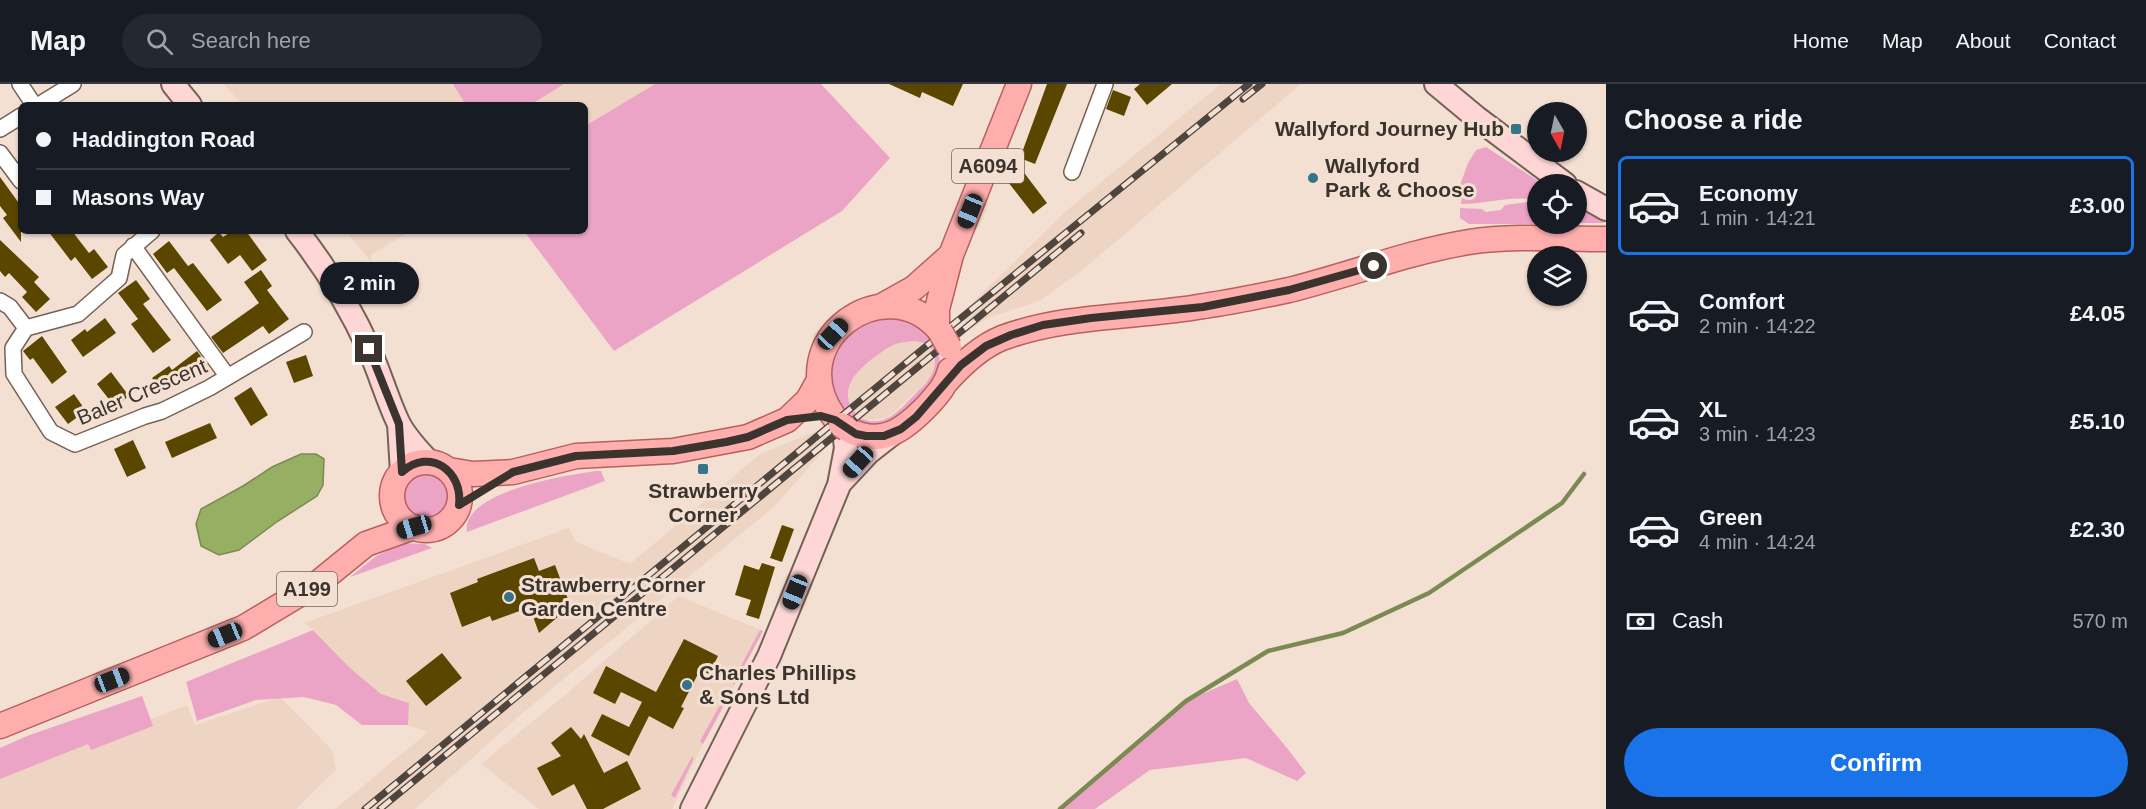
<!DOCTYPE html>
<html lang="en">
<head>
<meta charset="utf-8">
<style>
	:root { --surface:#171b24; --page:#242831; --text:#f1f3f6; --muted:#9ea1a6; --line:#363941; --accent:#1a73e8 }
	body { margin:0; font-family:Helvetica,sans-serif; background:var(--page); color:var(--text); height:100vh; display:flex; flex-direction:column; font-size:22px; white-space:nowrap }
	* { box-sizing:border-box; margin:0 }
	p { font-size:20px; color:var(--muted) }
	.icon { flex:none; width:33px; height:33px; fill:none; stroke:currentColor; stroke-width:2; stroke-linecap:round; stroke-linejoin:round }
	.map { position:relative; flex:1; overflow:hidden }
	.panel { display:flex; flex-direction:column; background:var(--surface); width:540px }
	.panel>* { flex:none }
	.guide { position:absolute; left:18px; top:18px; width:570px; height:132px; border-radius:9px; box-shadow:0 2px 4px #0004; display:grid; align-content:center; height:132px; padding:0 18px; background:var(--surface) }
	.needle { width:39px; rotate:171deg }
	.controls { position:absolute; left:1527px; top:18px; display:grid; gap:12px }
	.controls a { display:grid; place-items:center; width:60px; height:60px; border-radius:50%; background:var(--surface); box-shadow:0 2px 4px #0004; font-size:30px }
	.end { position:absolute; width:27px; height:27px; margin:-14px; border:8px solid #3b332e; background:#fff; box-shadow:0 0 0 3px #fff }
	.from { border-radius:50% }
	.bubble { position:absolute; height:42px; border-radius:21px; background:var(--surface); box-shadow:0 2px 4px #0004; font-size:20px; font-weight:700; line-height:42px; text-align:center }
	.car { position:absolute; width:18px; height:36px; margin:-18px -9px; border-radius:8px; box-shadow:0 0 4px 2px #0007; background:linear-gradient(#222 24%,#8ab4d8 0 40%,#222 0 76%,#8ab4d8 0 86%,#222 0) }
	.guide b { display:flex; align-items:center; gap:21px; height:57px; font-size:22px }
	.guide b+b { border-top:2px solid var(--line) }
	.guide i { width:15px; height:15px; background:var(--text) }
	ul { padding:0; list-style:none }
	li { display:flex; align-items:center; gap:18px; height:99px; margin:0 12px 9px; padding:0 6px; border:3px solid transparent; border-radius:9px }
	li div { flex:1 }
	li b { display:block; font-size:22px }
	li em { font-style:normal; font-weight:700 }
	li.on { border-color:var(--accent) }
	li>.icon { width:54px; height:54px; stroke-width:1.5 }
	h2 { padding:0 18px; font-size:27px; line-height:72px }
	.pay { display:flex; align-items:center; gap:15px; height:66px; padding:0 18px; font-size:22px }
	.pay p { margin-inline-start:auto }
	.button { display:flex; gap:12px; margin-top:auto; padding:12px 18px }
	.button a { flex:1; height:69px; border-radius:36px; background:var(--accent); color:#fff; font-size:24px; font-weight:700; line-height:69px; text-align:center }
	header { display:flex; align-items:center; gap:36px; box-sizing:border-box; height:84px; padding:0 30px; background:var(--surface); border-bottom:2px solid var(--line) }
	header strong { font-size:28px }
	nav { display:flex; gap:33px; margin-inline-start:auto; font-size:21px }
	.search { width:420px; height:54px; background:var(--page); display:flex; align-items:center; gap:15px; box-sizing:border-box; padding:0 21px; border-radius:33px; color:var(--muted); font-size:22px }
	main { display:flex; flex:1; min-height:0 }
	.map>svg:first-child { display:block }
</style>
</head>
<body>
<header>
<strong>Map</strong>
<div class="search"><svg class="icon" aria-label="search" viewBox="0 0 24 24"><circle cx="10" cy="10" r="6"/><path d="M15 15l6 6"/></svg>Search here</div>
<nav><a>Home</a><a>Map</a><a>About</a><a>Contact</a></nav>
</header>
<main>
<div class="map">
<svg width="1606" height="725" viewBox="0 0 1606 725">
	<rect width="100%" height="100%" fill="#f4e0d2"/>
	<path fill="#eed4c2" d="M224,0h431l-70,42v-21h-343z
		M1221,0h80l-221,188 -41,29 -51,17 -17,11 -11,-14 106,-104z
		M346,147h64l-39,24v7z
		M915,257l11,3 7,5 2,14 -5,16 -43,39 -20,2 -12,-6 -7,-13 1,-17 12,-15 16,-14 20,-11z
		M821,345l11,12 -57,65 -249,204 -111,99h-80l93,-77 -20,-7 1,-22 -28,-9 -31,-26 -36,-38 -10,-7 265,-95 7,14 54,22 130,-110z
		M679,512l84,35 -61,115 -30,63h-133l-58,-45 85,-70z
		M280,613l52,53 4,20 -40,39h-296v-32l187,-72 8,20z"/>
	<path fill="#eca4c6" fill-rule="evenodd" d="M453,0h111l-34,21h-64z
		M655,0h166l69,74 -48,53 -228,140 -90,-120h61v-105z
		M1486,63l57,37h-5l-1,16c-24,-5 -51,4 -76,4l1,-12 -3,-4 9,-25 8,-13z
		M1527,118l10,2 1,20h25h-94l-9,-6v-10l22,1 4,3 15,-2 4,-5z
		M1576,121l27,14 1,4h-27z
		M891,233c9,3 19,5 27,8 7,4 11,10 15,17 6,8 8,16 6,26 -3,13 -14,25 -24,33 -9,7 -19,18 -30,21 -23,8 -46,-8 -53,-31 -7,-26 3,-49 25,-63 5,-3 10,-8 16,-9 5,-2 12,-1 18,-2zM915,257l9,2 9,7c6,15 -2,30 -14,40 -9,9 -20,22 -31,28 -23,11 -45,-8 -39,-31 4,-16 33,-37 47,-43 6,-2 13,-2 19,-3z
		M596,387h5l4,10 -138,51c-6,-41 101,-57 129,-61z
		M404 412a22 22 0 1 1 44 0a22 22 0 1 1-44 0Z
		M401,459l24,1 7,4 -82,29 25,-20z
		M313,546l37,38 31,26 28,9 -1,22h-46l-26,-20 -32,-8 -48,3 -59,21 -11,-39z
		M760,546l3,1 -29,54 -2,-2z
		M1237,595l12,24 38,45 19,25 -9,8 -51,-23 -96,12 -55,39h-36l127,-108z
		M142,612l11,30 -62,24 -3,-6 -88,35v-31l27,-12z
		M725,612l3,2 -25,46 -3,-3z
		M692,673l2,1 -19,40 -4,-3z"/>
	<path fill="#97af62" stroke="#7b8a52" stroke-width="1.5" d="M301,370h15l8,5 -1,26 -6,11 -39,25 -39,29 -20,5 -18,-9 -5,-22 5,-15 42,-23 29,-19z"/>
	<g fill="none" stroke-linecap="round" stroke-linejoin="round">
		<path stroke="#7b8a52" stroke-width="4.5" d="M1060,725l126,-108 82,-50 75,-18 86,-40 133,-90 22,-29"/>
	</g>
	<path fill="#5b4600" d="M889,0h74l-10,22 -31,-14 -2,6z
		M1047,0h20l-32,80 -15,-6z
		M1140,0h32l-25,21 -13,-16z
		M1113,6l18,7 -7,19 -18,-7z
		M1022,86l25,33 -14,11 -25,-32z
		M0,93l21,29v36l-18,-24 4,-3 -7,-9z
		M48,147h24l17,22 5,-4 14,18 -16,12 -17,-22 -4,4z
		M232,147h14l21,29 -15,11 -12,-16 -12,9 -18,-24 9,-8 4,5z
		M0,156l39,37 -5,5 16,17 -14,13 -14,-15 5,-5 -18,-19 -4,4 -5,-6z
		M169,157l19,25 5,-3 29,37 -15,11 -33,-43 -7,5 -14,-19z
		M261,186l11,16 -5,4 22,29 -20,15 -6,-8 -40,27 -12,-16 48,-34 -15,-21z
		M136,196l14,19 -7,5 28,36 -18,13 -22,-29 7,-5 -20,-26z
		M105,234l11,15 -33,24 -12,-17 14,-11 2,3z
		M42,252l25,36 -15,12 -19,-26 -3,2 -7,-9z
		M197,267l10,14 -1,2 -13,9 -3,-4 -27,20 -11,-14 17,-12 3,4z
		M306,271l7,21 -19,7 -8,-21z
		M111,288l18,24 -14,11 -18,-23z
		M251,303l17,28 -17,11 -17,-28z
		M74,310l12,17 -18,13 -13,-17z
		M210,339l7,15 -45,20 -7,-16z
		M133,356l13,28 -19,9 -13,-28z
		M782,441l12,4 -12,33 -12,-4z
		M534,474l5,13 16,-6 14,37 -5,2 2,6 -27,23 -8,-22 -4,2 -2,-4 -33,12 -2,-5 -28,11 -12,-34 28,-11 -1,-3z
		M762,479l13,4 -16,52 -13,-4 5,-15 -16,-5 9,-30 15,5z
		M684,555l34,17 -9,18 -9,-4 -19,37 3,1 -11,21 -24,-13 -20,40 -38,-20 11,-22 27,13 13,-25 -21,-10 -6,12 -22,-11 13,-27 50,26z
		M442,569l20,25 -36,28 -20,-25z
		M571,643l10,12 3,-5 20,39 23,-12 14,28 -38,20h-16l-13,-25 -22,12 -15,-28 24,-12 -10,-13z"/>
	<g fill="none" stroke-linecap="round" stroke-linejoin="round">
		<defs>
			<path id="street" d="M20,0l14,21
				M39,21l34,-21
				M0,45l21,-13
				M0,69l21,28
				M1072,88l33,-88
				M133,162l95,131
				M0,217l10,6 16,21 -13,20 1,26 37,58 24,12 70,-28 17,-5 47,-23 95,-56
				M26,244l52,-14 41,-36 5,-23 28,-24"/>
			<path id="secondary" d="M173,0l17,21
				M1436,0l41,34 88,66
				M1576,108l30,17
				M297,147c29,37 53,76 72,118 11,24 18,50 29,73 7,15 20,28 31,40
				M399,340l3,48
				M841,398l28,-30 23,-18
				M692,725l77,-153 70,-171 7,-37 -2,-17"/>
			<path id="primary" d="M880,223l34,-19 37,-33
				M937,243v-18l14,-54 68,-171
				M945,299c16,-18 35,-36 57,-45 65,-24 134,-20 202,-32 28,-4 57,-10 85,-16 60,-15 119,-38 180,-48 45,-7 92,-3 137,-3
				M834,333c-54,-76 52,-151 106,-86
				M847,345c34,19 57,1 81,-24 10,-11 19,-21 22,-35
				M392 412a34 34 0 1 1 68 0a34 34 0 1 1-68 0Z
				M449,386l24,4 40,-2 63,-16 97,-5 75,-14 39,-17 21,-20 11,-20
				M0,642l243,-98 75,-45 48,-39 48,-17"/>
		</defs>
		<use href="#street" stroke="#736256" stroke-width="18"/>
		<use href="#secondary" stroke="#736256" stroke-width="26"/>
		<use href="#primary" stroke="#b8605d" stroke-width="27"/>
		<use href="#street" stroke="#fff" stroke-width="15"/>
		<use href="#secondary" stroke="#fed6d6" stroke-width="22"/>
		<use href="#primary" stroke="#fdaead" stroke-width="24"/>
		<defs>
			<path id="rail" d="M1243,15l19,-15
				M365,725l559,-461 325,-264
				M380,725l701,-576"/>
		</defs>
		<use href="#rail" stroke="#4e453f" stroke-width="7"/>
		<use href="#rail" stroke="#f4e0d2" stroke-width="4.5" stroke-dasharray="14" stroke-linecap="butt"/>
		<defs>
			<path id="primary-bridge" d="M940,247l9,16
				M841,341l6,4"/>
		</defs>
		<use href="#primary-bridge" stroke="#b8605d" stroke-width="27" stroke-linecap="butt"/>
		<use href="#primary-bridge" stroke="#fdaead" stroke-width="24"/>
	</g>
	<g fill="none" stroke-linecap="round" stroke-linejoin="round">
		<path stroke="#3b332e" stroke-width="8" d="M369,265l30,75 3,48c28,-25 61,-1 57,33l54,-33 63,-16 97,-5 53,-9 22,-5 39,-17 34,-4 14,4 21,14 10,2h18l17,-7 15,-12 45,-52 25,-19 25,-11 32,-10 48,-7 112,-11 86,-17 85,-24"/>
	</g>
	<g fill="#357389" stroke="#f4e0d2" stroke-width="2">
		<rect x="1510" y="39" width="12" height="12" rx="3"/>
		<circle cx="1313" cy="94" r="6"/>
		<rect x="697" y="379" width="12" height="12" rx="3"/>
		<circle cx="509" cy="513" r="6"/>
		<circle cx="687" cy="601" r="6"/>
	</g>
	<g text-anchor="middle" stroke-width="6" stroke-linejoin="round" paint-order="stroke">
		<g fill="#f4e0d2" stroke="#72675f" stroke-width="1.5">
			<rect x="952" y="65" width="72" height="34" rx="4.5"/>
			<rect x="277" y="488" width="60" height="34" rx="4.5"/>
		</g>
		<g font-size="20" font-weight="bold" fill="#3b332e">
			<text x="988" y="89">A6094</text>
			<text x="307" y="512">A199</text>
		</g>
		<g font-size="21" font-weight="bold" fill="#3b332e" stroke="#f4e0d2" text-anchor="start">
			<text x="1504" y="52" text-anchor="end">Wallyford Journey Hub</text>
			<text x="1325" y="89">Wallyford<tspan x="1325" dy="24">Park &amp; Choose</tspan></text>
			<text x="703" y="414" text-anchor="middle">Strawberry<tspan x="703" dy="24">Corner</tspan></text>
			<text x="521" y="508">Strawberry Corner<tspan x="521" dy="24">Garden Centre</tspan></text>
			<text x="699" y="596">Charles Phillips<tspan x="699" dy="24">&amp; Sons Ltd</tspan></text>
		</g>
		<g font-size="21" fill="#3b332e" stroke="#f4e0d2">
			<text transform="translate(142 308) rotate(-23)" y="7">Baler Crescent</text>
		</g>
	</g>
</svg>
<div class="controls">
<a><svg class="needle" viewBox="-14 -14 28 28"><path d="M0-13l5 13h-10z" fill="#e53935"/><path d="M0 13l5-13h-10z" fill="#9ea1a6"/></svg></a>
<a><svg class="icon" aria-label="locate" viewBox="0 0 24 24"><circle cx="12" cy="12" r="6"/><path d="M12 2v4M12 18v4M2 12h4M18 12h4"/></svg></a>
<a><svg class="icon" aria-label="layers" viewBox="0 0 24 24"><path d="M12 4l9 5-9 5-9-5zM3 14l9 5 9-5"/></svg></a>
</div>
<i class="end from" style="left:1374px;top:182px"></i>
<i class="end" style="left:369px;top:265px"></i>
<div class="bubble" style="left:320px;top:178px;width:99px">2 min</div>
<i class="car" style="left:970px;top:127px;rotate:202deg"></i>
<i class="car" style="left:833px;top:250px;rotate:43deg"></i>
<i class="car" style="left:858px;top:378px;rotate:222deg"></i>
<i class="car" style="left:414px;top:443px;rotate:253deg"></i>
<i class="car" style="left:795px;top:508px;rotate:202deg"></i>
<i class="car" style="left:225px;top:551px;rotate:248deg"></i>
<i class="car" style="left:112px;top:596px;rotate:69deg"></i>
<div class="guide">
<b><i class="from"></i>Haddington Road</b>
<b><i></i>Masons Way</b>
</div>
</div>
<section class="panel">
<h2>Choose a ride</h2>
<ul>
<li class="on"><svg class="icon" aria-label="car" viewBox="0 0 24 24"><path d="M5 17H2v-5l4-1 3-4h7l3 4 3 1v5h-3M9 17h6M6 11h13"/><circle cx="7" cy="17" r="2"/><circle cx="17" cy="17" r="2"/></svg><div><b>Economy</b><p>1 min · 14:21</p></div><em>£3.00</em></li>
<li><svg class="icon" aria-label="car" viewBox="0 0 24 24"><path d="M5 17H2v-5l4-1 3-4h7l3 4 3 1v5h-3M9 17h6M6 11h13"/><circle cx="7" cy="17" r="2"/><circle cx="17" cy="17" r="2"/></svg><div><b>Comfort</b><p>2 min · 14:22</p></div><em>£4.05</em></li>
<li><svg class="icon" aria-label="car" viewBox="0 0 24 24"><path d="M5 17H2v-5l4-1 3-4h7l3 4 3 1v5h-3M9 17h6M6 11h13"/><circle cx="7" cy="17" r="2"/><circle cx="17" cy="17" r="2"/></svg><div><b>XL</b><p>3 min · 14:23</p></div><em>£5.10</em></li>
<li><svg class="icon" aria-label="car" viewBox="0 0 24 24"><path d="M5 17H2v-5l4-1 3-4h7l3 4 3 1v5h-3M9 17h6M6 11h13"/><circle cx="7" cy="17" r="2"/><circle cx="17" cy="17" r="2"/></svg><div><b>Green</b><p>4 min · 14:24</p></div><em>£2.30</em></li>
</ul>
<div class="pay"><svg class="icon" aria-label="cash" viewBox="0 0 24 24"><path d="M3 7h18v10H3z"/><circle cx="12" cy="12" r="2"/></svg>Cash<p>570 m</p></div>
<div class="button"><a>Confirm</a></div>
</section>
</main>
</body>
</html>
